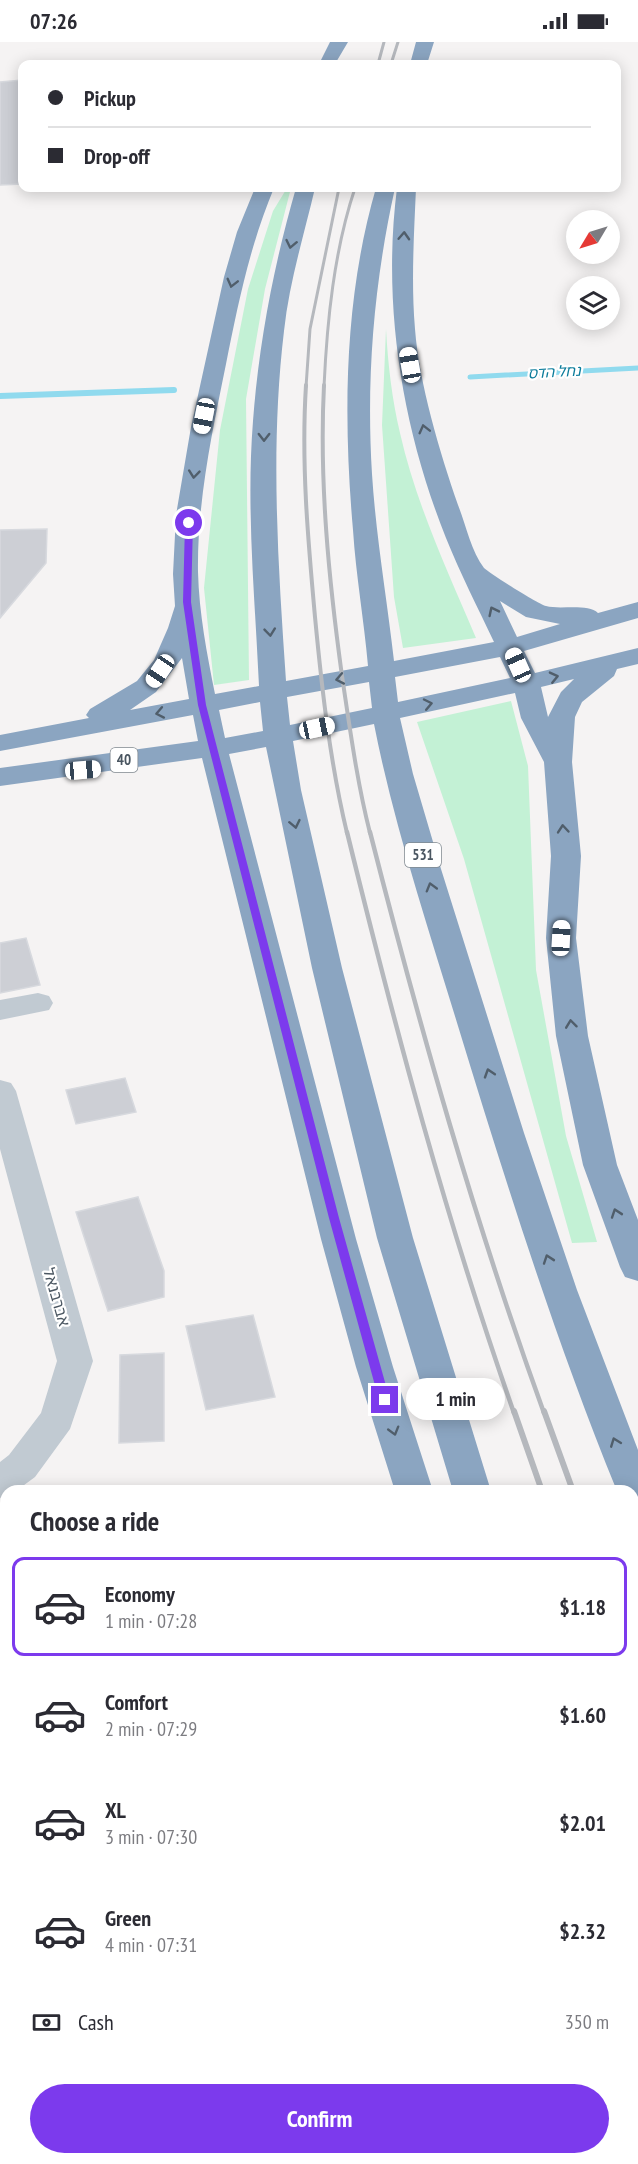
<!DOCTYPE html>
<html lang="en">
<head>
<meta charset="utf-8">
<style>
	:root { --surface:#fff; --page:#f2f2f3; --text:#2b2b33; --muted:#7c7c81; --line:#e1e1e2; --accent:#7c3aed }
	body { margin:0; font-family:"PT Sans Narrow","Noto Sans Hebrew",sans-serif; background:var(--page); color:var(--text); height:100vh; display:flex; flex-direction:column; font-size:22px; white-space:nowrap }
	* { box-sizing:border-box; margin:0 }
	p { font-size:20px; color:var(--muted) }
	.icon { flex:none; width:33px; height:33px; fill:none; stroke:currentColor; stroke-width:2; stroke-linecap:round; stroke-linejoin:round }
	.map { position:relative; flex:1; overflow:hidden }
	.sheet { position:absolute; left:0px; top:1443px; width:639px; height:680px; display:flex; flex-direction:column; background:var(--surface); border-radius:18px 18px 0 0; box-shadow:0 3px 15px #0003 }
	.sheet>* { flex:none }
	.hud { position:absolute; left:18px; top:18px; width:603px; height:132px; border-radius:12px; box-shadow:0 3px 15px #0003; display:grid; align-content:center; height:132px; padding:0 30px; background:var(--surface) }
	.needle { width:39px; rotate:232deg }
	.fabs { position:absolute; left:566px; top:168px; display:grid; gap:12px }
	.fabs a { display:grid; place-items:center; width:54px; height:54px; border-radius:50%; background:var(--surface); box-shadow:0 3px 15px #0003; font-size:30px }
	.end { position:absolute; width:27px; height:27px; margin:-14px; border:8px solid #7c3aed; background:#fff; box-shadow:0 0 0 3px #fff }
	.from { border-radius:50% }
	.bubble { position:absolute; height:42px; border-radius:21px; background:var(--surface); box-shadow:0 3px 15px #0003; font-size:20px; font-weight:700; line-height:42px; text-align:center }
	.car { position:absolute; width:18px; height:36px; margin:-18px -9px; border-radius:8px; box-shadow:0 0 4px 2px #0007; background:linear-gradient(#fff 24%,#345 0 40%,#fff 0 76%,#345 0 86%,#fff 0) }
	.hud b { display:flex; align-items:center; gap:21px; height:57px; font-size:22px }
	.hud b+b { border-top:2px solid var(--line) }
	.hud i { width:15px; height:15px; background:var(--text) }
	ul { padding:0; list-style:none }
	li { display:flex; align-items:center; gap:18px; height:99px; margin:0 12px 9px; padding:0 18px; border:3px solid transparent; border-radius:12px }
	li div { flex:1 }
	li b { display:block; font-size:22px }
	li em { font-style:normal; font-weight:700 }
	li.active { border-color:var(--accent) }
	li>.icon { width:54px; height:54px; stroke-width:1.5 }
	h2 { padding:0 30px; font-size:27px; line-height:72px }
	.pay { display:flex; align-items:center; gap:15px; height:66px; padding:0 30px; font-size:22px }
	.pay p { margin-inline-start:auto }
	.cta { display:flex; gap:12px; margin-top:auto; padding:12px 30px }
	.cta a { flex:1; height:69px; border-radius:36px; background:var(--accent); color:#fff; font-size:24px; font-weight:700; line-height:69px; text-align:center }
	.status { display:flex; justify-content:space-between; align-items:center; height:42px; padding:0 30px; background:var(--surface); direction:ltr }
	.status svg { height:16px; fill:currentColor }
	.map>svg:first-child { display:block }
</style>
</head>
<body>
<div class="status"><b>07:26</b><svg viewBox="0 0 49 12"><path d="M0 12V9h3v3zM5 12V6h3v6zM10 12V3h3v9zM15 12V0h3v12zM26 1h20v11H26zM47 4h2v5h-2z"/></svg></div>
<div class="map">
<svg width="638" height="2122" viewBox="0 0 638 2122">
	<rect width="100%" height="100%" fill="#f5f3f3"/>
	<path fill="#c3f1d5" d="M287,146h4l-26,101 -19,110 3,281 -35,5 -10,-97 16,-158 28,-141 25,-78z
		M386,287c2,36 6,70 14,104 16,71 48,139 76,205l-73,10 -9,-51 -12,-172z
		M511,659l17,65 8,204 30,166 31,106 -25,1 -108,-384 -47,-137z"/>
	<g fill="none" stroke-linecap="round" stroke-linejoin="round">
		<path stroke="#90daee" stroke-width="5" d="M470,335l168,-9"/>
		<path stroke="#90daee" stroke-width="6" d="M0,354l174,-6"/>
	</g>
	<path fill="#cdcfd5" stroke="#d7d9de" stroke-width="1.5" d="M22,38v104l-22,1v-103z
		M47,487l-1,34 -46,55v-88z
		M26,896l14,47 -40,8v-50z
		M125,1036l11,34 -60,12 -10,-34z
		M138,1155l26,74v26l-56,14 -32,-99z
		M253,1273l22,82 -69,13 -20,-84z
		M164,1311v88l-45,2 1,-88z"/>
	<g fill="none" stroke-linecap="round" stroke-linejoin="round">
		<path fill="#c1cad2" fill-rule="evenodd" d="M38,951l11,3 4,7 -4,7 -49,10v-20z
			M0,1038l11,3 5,8 77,270 -23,68 -35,48 -19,14h-10v4l-6,3v-36l9,-7 32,-42 16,-52 -57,-212z
			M6,1989v46l-6,3v-47z"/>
		<path fill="#8ba5c1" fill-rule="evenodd" d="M330,0h18l-13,22h-16z
			M416,0h18l-7,22h-17z
			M255,146h19c-24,57 -36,116 -48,176 -14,69 -29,138 -28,208 1,41 9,82 17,122l44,-8c-4,-88 -13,-177 -6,-265 6,-79 21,-157 43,-233h19c-11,47 -26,95 -31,143 -14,117 -6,233 2,350l82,-15c-4,-46 -12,-90 -15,-136 -10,-114 -9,-232 23,-342h19c-21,95 -29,189 -23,286 4,63 15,125 22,187l100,-19c-16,-34 -34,-69 -48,-104 -44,-110 -64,-233 -49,-350h19c-2,47 -5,94 -1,141 4,54 25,124 43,176 8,20 13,46 26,63 5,5 54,36 62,38 14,4 42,-3 52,7l40,-11v16l-114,33 11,22 103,-25v16l-21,5 -3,7 -32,26 -7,15 -3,45 9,94 -5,82 12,98 29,129 21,55v61l-13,-4 -5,-10 -37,-102 -27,-129 -10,-98 5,-82 -7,-94 -23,-44 -6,-25 -115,25 13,56 28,95 83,264 53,157 61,160v62l-5,-1v-20h-16c-62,-152 -111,-308 -159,-465 -30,-99 -64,-200 -84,-302l-81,17 8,49 41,178 71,270 78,253h-38l-76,-253 -65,-270 -46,-221 -37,7 127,485 37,128 40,124h-38l-39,-124 -35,-128 -119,-481 -202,28v-18l198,-27 -5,-26 -193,36v-16l89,-17 -3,-3 4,-6 47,-28 17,-21 14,-32 7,-22 -2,-32 3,-59 15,-88 33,-150 13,-45zM500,559l26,16 34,7 -43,13zM500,615l10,21 -112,24 -3,-25zM182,616l7,41 -59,11 26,-18zM574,637l-13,13 -13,25 -7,-30zM369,640l3,26 -82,17 -3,-28zM260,660l3,29 -38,7 -6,-28z
			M633,1833l5,2v54l-5,-2z
			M633,1965l5,2v54l-5,-2z"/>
		<path stroke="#b5b8bd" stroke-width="3" d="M378,22l6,-22
			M391,22l7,-22
			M306,345l4,-58 29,-141
			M324,345c3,-66 10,-136 31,-199"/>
		<path stroke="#b5b8bd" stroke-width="4" d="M306,343c-5,78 2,155 9,232 7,73 15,145 32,216
			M324,343c-5,97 5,196 18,291 8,53 15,106 28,157"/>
		<path stroke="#b5b8bd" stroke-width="4.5" d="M347,790c48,196 100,391 167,581
			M370,790c50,196 105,391 174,581"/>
		<path stroke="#b5b8bd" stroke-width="6" d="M514,1369l28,80
			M544,1369l29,80
			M633,1594l5,12
			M633,1672l5,11"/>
	</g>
	<defs><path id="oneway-chevron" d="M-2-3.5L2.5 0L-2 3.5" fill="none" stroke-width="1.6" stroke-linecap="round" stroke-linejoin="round" transform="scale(1.5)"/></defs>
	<g stroke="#505e6b">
		<use href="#oneway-chevron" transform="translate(404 194) rotate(-87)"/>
		<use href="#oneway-chevron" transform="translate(291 202) rotate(102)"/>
		<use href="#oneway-chevron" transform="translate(232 241) rotate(104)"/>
		<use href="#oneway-chevron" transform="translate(424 387) rotate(-104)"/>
		<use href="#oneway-chevron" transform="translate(264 395) rotate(90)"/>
		<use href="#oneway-chevron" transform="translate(194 432) rotate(96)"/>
		<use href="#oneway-chevron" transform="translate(493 569) rotate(-116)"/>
		<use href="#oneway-chevron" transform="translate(270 590) rotate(84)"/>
		<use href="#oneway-chevron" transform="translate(554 635) rotate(-13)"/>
		<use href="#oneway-chevron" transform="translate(340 637) rotate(169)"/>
		<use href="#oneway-chevron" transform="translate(428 662) rotate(-12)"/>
		<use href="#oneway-chevron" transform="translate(160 671) rotate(169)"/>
		<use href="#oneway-chevron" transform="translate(295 782) rotate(78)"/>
		<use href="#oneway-chevron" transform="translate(563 787) rotate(-95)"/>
		<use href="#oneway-chevron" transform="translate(431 845) rotate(-106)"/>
		<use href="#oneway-chevron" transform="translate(571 982) rotate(-97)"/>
		<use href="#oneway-chevron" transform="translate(489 1031) rotate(-108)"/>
		<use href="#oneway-chevron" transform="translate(616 1171) rotate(-109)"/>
		<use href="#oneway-chevron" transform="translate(548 1217) rotate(-109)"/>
		<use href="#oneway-chevron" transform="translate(394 1389) rotate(74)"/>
		<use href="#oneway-chevron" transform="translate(615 1400) rotate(-111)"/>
	</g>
	<path fill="#7c3aed" d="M189,478l4,3 -2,79 15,103 133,513 51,182 -5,4 -6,-4 -50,-182 -131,-513 -15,-103 2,-79z"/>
	<g text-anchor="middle" stroke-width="4.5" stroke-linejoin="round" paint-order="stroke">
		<g font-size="15" font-style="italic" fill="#0c7c9b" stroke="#fff">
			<text transform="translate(554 330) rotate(-3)" y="5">נחל הדס</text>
		</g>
		<g fill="#fff" stroke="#808990" stroke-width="1.5">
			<rect x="110.5" y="706" width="27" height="24" rx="4.5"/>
			<rect x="405" y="801" width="36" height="24" rx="4.5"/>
		</g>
		<g font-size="15" font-weight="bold" fill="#4a5661">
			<text x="124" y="723">40</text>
			<text x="423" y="818">531</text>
		</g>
		<g font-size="16" fill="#4a5661" stroke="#fff">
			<text transform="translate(57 1255) rotate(74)" y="6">אברבנאל</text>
		</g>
	</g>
</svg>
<div class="fabs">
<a><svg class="needle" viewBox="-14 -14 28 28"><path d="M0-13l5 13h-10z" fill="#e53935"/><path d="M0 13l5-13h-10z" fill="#7c7c81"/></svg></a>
<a><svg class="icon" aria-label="layers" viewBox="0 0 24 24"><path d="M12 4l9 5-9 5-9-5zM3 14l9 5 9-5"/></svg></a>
</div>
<i class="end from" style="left:189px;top:481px"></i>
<i class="end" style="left:385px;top:1358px"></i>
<div class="bubble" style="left:406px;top:1336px;width:99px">1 min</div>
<i class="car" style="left:410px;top:323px;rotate:350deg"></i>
<i class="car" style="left:204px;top:374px;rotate:191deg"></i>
<i class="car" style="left:518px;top:623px;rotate:336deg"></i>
<i class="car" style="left:160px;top:629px;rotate:214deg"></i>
<i class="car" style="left:317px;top:686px;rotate:78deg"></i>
<i class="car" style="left:83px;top:728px;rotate:85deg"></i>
<i class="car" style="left:561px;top:896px;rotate:3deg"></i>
<div class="hud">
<b><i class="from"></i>Pickup</b>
<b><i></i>Drop-off</b>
</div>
<section class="sheet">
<h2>Choose a ride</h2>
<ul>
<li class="active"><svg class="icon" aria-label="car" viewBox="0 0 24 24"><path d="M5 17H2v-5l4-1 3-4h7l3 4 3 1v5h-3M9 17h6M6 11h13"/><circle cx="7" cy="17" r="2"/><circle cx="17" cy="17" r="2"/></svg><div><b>Economy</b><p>1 min · 07:28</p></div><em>$1.18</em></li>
<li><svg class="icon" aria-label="car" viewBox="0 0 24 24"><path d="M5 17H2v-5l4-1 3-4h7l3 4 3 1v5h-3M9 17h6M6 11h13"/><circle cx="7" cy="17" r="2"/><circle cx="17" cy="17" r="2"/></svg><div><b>Comfort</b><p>2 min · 07:29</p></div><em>$1.60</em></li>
<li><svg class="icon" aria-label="car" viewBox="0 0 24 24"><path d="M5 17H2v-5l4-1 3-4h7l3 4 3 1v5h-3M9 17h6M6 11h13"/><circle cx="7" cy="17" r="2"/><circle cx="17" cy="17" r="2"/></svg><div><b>XL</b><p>3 min · 07:30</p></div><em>$2.01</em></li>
<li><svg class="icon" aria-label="car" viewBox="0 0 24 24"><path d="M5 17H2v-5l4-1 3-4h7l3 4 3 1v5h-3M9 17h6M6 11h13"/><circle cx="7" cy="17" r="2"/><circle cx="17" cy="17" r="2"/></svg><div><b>Green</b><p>4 min · 07:31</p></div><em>$2.32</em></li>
</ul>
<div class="pay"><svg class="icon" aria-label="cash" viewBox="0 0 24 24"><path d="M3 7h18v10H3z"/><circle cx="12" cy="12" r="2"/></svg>Cash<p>350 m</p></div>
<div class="cta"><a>Confirm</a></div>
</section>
</div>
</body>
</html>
